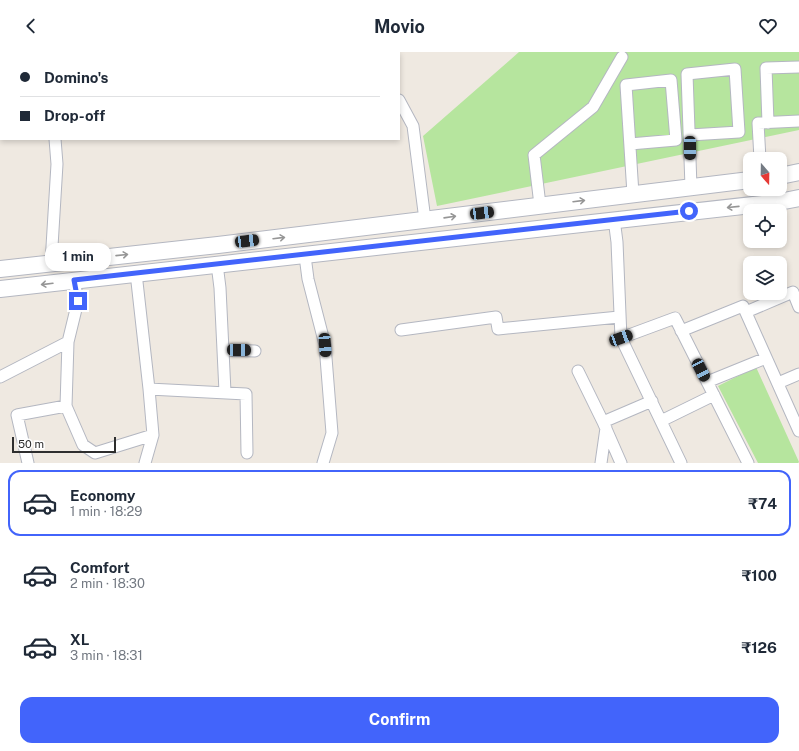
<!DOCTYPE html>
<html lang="en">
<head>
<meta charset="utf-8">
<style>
	:root { --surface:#fff; --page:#f6f6f7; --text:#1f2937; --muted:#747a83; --line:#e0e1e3; --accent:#4264fb }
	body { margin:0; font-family:"Public Sans",sans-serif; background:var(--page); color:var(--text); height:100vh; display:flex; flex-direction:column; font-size:15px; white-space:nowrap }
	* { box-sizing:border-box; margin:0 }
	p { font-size:13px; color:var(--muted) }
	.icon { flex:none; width:22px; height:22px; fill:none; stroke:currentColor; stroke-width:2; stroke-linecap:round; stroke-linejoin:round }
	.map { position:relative; height:411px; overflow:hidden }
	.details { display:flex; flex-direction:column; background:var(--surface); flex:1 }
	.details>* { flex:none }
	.hud { position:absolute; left:0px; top:0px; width:400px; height:88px; box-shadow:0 2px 6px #0003; display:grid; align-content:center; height:88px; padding:0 20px; background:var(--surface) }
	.needle { width:26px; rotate:160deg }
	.tools { position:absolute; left:743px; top:100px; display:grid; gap:8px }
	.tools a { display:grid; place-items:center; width:44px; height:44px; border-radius:8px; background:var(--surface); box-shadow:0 2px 6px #0003; font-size:20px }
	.scale { position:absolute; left:12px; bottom:10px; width:104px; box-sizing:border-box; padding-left:4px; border:2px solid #2e2e2e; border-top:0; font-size:11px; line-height:14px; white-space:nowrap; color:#2e2e2e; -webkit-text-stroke:3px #fff; paint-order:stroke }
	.end { position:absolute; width:18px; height:18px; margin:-9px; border:5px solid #4264fb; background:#fff; box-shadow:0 0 0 2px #fff }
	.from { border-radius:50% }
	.bubble { position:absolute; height:28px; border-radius:12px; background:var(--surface); box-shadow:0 2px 6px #0003; font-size:13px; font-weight:700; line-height:28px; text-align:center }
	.car { position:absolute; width:12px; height:24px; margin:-12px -6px; border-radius:5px; box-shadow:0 0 3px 1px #0007; background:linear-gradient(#222 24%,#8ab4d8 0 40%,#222 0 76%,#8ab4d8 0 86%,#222 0) }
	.hud b { display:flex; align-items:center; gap:14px; height:38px; font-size:15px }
	.hud b+b { border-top:1px solid var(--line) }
	.hud i { width:10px; height:10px; background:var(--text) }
	ul { padding:7px 0 0; list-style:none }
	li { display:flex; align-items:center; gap:12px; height:66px; margin:0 8px 6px; padding:0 12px; border:2px solid transparent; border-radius:12px }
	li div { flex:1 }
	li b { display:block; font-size:15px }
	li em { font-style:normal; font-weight:700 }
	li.active { border-color:var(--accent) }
	li>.icon { width:36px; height:36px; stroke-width:1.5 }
	.cta { display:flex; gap:8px; margin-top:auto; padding:8px 20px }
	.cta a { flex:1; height:46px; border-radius:12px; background:var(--accent); color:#fff; font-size:16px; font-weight:700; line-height:46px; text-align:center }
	header { display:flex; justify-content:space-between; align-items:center; height:52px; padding:0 20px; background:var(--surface); font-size:18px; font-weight:700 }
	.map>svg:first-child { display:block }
</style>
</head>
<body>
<header><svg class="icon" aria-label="back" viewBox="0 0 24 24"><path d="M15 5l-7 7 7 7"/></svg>Movio<svg class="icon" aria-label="heart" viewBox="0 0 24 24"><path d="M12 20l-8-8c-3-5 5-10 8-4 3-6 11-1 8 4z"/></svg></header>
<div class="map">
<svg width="799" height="411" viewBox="0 0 799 411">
	<rect width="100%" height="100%" fill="#efe9e1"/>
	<path fill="#b6e59e" d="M519,0h280v78l-362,76 -14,-70z
		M756,315l43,95 -1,1h-40l-40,-77z"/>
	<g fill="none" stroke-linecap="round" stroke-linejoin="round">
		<defs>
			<path id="minor" d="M19,0l1,1
				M48,0v1
				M99,0v1
				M399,48l14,26 12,94
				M768,71l-2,-55 33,-1
				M690,83l49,-3 -4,-63 -48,5 4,113
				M630,92l46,-4 -5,-60 -45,5 7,109
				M760,107l-2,-36 41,-2
				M540,153l-6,-50 59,-48 29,-50
				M614,167l3,23 4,96 60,125
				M305,204l3,23 17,66 7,88 -9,30
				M51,211l6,-99 -2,-25
				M217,212l3,24 5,104
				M136,221l13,116
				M746,260l47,-20 6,15
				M401,278l95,-13 2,12 121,-12
				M681,279l62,-25 56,125
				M621,286l54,-20 73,145
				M223,298l32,1
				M578,319l25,51
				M0,325l68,-35 10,-41 -4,-21
				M707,330l59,-24
				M778,331l21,-9
				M66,354l17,39 12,8 58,-18 -4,-46 97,5 1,59
				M661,369l53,-26
				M28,411l-11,-48 49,-9 2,-64
				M145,411l8,-28
				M601,411l5,-35
				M621,411l-18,-41 49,-21"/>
			<path id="secondary" d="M780,124l19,-4
				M0,217l218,-24 532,-65
				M0,237l779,-87 20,-4"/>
		</defs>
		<use href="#minor" stroke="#b4b7c1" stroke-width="13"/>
		<use href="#secondary" stroke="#b4b7c1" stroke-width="18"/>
		<use href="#minor" stroke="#fff" stroke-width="11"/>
		<use href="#secondary" stroke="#fff" stroke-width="16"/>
	</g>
	<defs><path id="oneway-shaft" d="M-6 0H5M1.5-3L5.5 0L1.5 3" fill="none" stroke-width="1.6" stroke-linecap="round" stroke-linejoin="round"/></defs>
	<g stroke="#969696">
		<use href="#oneway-shaft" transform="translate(579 149) rotate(-7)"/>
		<use href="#oneway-shaft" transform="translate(733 155) rotate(174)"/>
		<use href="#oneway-shaft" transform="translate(450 165) rotate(-8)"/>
		<use href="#oneway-shaft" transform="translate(279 186) rotate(-7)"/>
		<use href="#oneway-shaft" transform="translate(122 203) rotate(-6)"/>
		<use href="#oneway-shaft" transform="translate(47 232) rotate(173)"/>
	</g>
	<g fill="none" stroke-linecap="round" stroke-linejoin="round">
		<path stroke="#4264fb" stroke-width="5" d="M78,249l-4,-21 615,-69"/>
	</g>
</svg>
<div class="tools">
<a><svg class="needle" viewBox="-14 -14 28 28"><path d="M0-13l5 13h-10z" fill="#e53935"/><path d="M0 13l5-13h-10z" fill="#747a83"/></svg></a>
<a><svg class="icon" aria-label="locate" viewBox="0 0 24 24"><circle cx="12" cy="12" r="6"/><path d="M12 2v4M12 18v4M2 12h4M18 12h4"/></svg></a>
<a><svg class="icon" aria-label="layers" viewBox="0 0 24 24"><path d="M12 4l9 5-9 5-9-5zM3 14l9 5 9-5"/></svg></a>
</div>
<div class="scale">50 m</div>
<i class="end from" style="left:689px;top:159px"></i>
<i class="end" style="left:78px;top:249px"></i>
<div class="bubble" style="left:45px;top:191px;width:66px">1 min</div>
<i class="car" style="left:690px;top:96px;rotate:180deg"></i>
<i class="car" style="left:482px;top:161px;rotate:83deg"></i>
<i class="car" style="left:247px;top:189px;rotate:83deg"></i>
<i class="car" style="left:621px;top:286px;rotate:70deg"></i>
<i class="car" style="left:325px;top:293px;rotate:176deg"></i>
<i class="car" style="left:239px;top:298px;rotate:91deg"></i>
<i class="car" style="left:701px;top:318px;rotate:153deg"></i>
<div class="hud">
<b><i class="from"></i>Domino's</b>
<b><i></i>Drop-off</b>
</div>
</div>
<section class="details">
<ul>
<li class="active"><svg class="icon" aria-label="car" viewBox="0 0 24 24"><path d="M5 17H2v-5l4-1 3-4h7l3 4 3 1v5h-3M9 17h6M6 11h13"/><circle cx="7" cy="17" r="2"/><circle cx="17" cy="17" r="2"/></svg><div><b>Economy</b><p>1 min · 18:29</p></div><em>₹74</em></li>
<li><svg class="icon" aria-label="car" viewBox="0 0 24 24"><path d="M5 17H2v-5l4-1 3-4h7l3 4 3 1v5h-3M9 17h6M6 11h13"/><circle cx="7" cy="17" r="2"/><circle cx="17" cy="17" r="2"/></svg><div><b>Comfort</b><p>2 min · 18:30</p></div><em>₹100</em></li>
<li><svg class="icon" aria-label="car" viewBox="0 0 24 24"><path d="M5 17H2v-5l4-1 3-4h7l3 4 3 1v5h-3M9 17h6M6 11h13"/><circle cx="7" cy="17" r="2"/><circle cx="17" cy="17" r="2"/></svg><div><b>XL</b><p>3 min · 18:31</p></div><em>₹126</em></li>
</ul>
<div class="cta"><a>Confirm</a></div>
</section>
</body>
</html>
